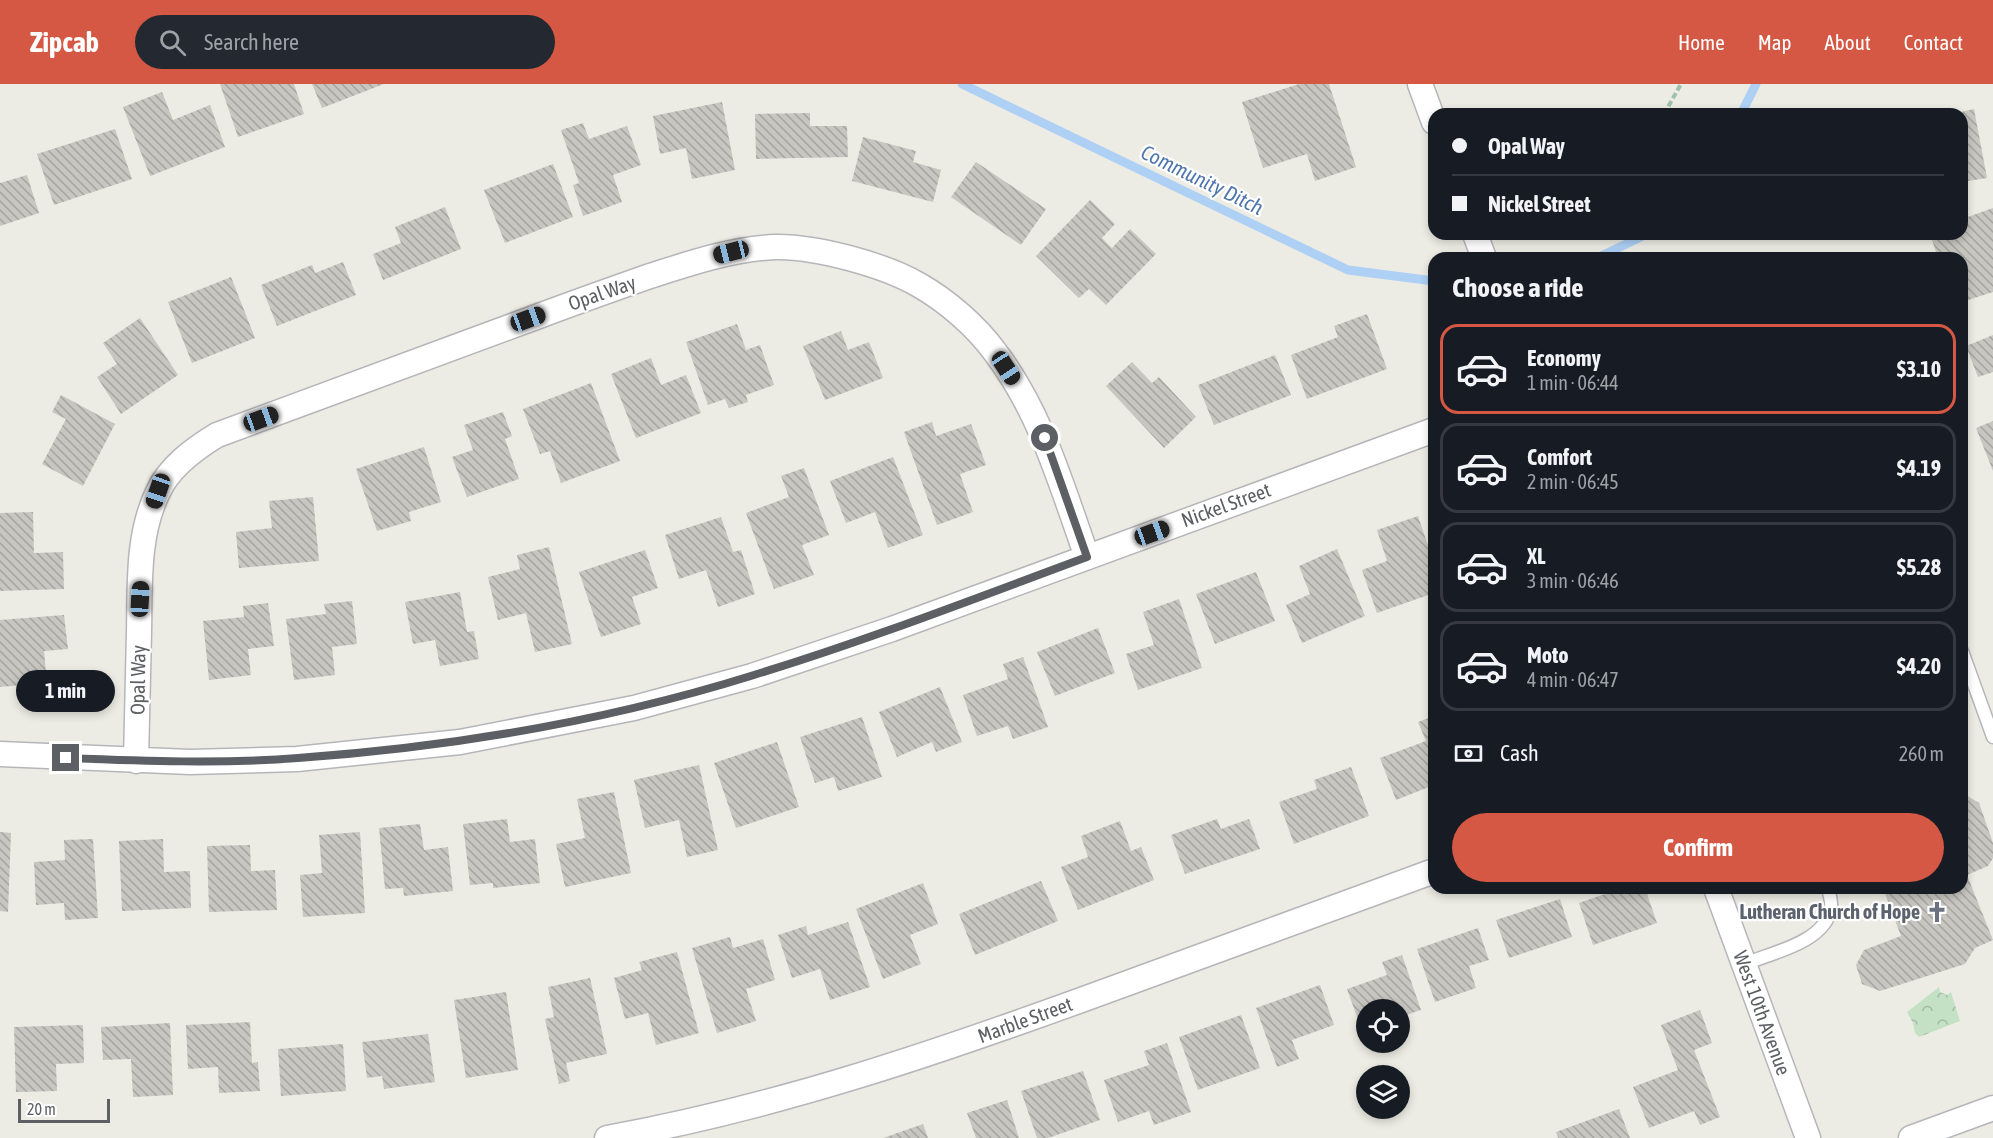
<!DOCTYPE html>
<html lang="en">
<head>
<meta charset="utf-8">
<style>
	:root { --surface:#171b24; --page:#242831; --text:#f1f3f6; --muted:#9ea1a6; --line:#363941; --accent:#d45843 }
	body { margin:0; font-family:"Asap Condensed",sans-serif; background:var(--page); color:var(--text); height:100vh; display:flex; flex-direction:column; font-size:22px; white-space:nowrap }
	* { box-sizing:border-box; margin:0 }
	p { font-size:20px; color:var(--muted) }
	.icon { flex:none; width:33px; height:33px; fill:none; stroke:currentColor; stroke-width:2; stroke-linecap:round; stroke-linejoin:round }
	.map { position:relative; flex:1; overflow:hidden }
	.drawer { position:absolute; left:1428px; top:168px; width:540px; height:642px; display:flex; flex-direction:column; background:var(--surface); border-radius:18px; box-shadow:0 3px 9px #0003 }
	.drawer>* { flex:none }
	.banner { position:absolute; left:1428px; top:24px; width:540px; height:132px; border-radius:18px; box-shadow:0 3px 9px #0003; display:grid; align-content:center; height:132px; padding:0 24px; background:var(--surface) }
	.tools { position:absolute; left:1356px; top:915px; display:grid; gap:12px }
	.tools a { display:grid; place-items:center; width:54px; height:54px; border-radius:50%; background:var(--surface); box-shadow:0 3px 9px #0003; font-size:30px }
	.scale { position:absolute; left:18px; bottom:15px; width:92px; box-sizing:border-box; padding-left:6px; border:3px solid #5c5f63; border-top:0; font-size:16px; line-height:21px; white-space:nowrap; color:#5c5f63; -webkit-text-stroke:4px #fff; paint-order:stroke }
	.end { position:absolute; width:27px; height:27px; margin:-14px; border:8px solid #5c5f63; background:#fff; box-shadow:0 0 0 3px #fff }
	.from { border-radius:50% }
	.bubble { position:absolute; height:42px; border-radius:21px; background:var(--surface); box-shadow:0 3px 9px #0003; font-size:20px; font-weight:700; line-height:42px; text-align:center }
	.car { position:absolute; width:18px; height:36px; margin:-18px -9px; border-radius:8px; box-shadow:0 0 4px 2px #0007; background:linear-gradient(#222 24%,#8ab4d8 0 40%,#222 0 76%,#8ab4d8 0 86%,#222 0) }
	.banner b { display:flex; align-items:center; gap:21px; height:57px; font-size:22px }
	.banner b+b { border-top:2px solid var(--line) }
	.banner i { width:15px; height:15px; background:var(--text) }
	ul { padding:0; list-style:none }
	li { display:flex; align-items:center; gap:18px; height:90px; margin:0 12px 9px; padding:0 12px; border:3px solid var(--line); border-radius:18px }
	li div { flex:1 }
	li b { display:block; font-size:22px }
	li em { font-style:normal; font-weight:700 }
	li.on { border-color:var(--accent) }
	li>.icon { width:54px; height:54px; stroke-width:1.5 }
	h2 { padding:0 24px; font-size:27px; line-height:72px }
	.pay { display:flex; align-items:center; gap:15px; height:66px; padding:0 24px; font-size:22px }
	.pay p { margin-inline-start:auto }
	.primary-button { display:flex; gap:12px; margin-top:auto; padding:12px 24px }
	.primary-button a { flex:1; height:69px; border-radius:36px; background:var(--accent); color:#fff; font-size:24px; font-weight:700; line-height:69px; text-align:center }
	header { display:flex; align-items:center; gap:36px; box-sizing:border-box; height:84px; padding:0 30px; background:var(--accent); color:#fff }
	header strong { font-size:28px }
	nav { display:flex; gap:33px; margin-inline-start:auto; font-size:21px }
	.search { width:420px; height:54px; background:var(--page); display:flex; align-items:center; gap:15px; box-sizing:border-box; padding:0 21px; border-radius:33px; color:var(--muted); font-size:22px }
	.map>svg:first-child { display:block }
</style>
</head>
<body>
<header>
<strong>Zipcab</strong>
<div class="search"><svg class="icon" aria-label="search" viewBox="0 0 24 24"><circle cx="10" cy="10" r="6"/><path d="M15 15l6 6"/></svg>Search here</div>
<nav><a>Home</a><a>Map</a><a>About</a><a>Contact</a></nav>
</header>
<div class="map">
<svg width="1993" height="1054" viewBox="0 0 1993 1054">
	<defs>
		<pattern id="park-crowns" width="20" height="18" patternUnits="userSpaceOnUse" patternTransform="scale(1.5)"><rect width="20" height="18" fill="#c4e1c6"/><path d="M2 6a3 3 0 1 1 6 0M12 15a3 3 0 1 1 6 0" fill="none" stroke="#a2baa4"/></pattern>
		<pattern id="building-back-hatch" width="6" height="6" patternUnits="userSpaceOnUse" patternTransform="scale(1.5)"><rect width="6" height="6" fill="#c8c6c1"/><path d="M-1 5l2 2M0 0l6 6M5-1l2 2" fill="none" stroke="#a6a4a0"/></pattern>
	</defs>
	<rect width="100%" height="100%" fill="#edece4"/>
	<path fill="url(#park-crowns)" d="M1939,903l1,5 7,3 4,-3 9,29 -41,16 -4,-4 -2,-10 -6,-11z"/>
	<g fill="none" stroke-linecap="round" stroke-linejoin="round">
		<path stroke="#add0f4" stroke-width="9" d="M962,0l386,186 86,11
			M1741,30l15,-30
			M1597,174l50,-24"/>
	</g>
	<path fill="url(#building-back-hatch)" d="M220,0h74l10,30 -66,23z
		M312,0h72l-62,24z
		M1299,0h30l27,83 -41,14 -8,-27 -44,14 -21,-66z
		M162,8l11,28 37,-15 15,42 -75,29 -27,-69z
		M722,18l13,68 -43,9 -6,-31 -26,6 -7,-38z
		M1974,25l13,69 -25,4v-68l-6,-1z
		M810,29v13h37l1,31 -92,2 -1,-45z
		M583,39l6,16 38,-13 14,39 -28,10 9,27 -39,14 -10,-31 6,-2 -18,-53z
		M115,45l17,50 -78,26 -17,-51z
		M863,53l53,14 -3,11 28,8 -8,32 -81,-21z
		M976,78l70,47 -25,36 -70,-48z
		M553,80l20,53 -68,26 -21,-53z
		M27,91l12,38 -39,13v-43z
		M1090,116l25,24 -13,14 10,10 18,-19 26,25 -50,51 -17,-16 -10,9 -43,-42z
		M445,123l16,42 -78,31 -10,-26 28,-11 -6,-16z
		M1993,124v84l-31,10v-44h-24l-6,-18 20,-6h10l2,-4 -2,-11z
		M343,178l13,33 -79,31 -16,-41 51,-20 3,8z
		M231,193l24,61 -63,25 -24,-61z
		M1367,230l20,55 -80,30 -16,-44 47,-18 -4,-11z
		M140,234l38,57 -57,39 -24,-37 20,-13 -14,-21z
		M737,240l9,26 14,-5 14,40 -28,10 2,7 -19,6 -4,-9 -17,6 -22,-63z
		M841,247l7,19 21,-8 14,36 -58,22 -22,-54z
		M1993,251v37l-15,5 -12,-31z
		M1275,271l16,40 -77,30 -16,-40z
		M651,274l10,27 25,-10 15,38 -65,25 -25,-64z
		M1132,278l20,21 7,-6 37,40 -32,31 -58,-62z
		M591,299l29,78 -59,22 -11,-32 -10,3 -17,-45z
		M61,311l54,29 -32,62 -41,-22 24,-45 -14,-7z
		M503,328l9,24 -7,3 14,40 -52,18 -15,-40 21,-7 -9,-25z
		M1993,337v50l-17,-43z
		M932,338l4,14 35,-12 15,41 -26,9 13,38 -36,13 -33,-93z
		M424,363l17,55 -32,10 2,9 -34,10 -21,-62z
		M893,373l30,78 -35,13 -13,-36 -29,11 -16,-42z
		M804,384l25,67 -27,10 12,30 -40,14 -28,-76 43,-16 -8,-21z
		M313,413l6,64 -80,7 -3,-36 36,-4 -3,-27z
		M33,428l1,41 29,-1 1,37 -64,2v-78z
		M1418,432l16,47v30l-57,20 -15,-43 25,-9 -10,-31z
		M721,433l12,35 8,-2 14,44 -37,13 -12,-37 -27,9 -14,-44z
		M549,463l23,97 -37,8 -9,-39 -28,7 -10,-43 32,-8 -3,-14z
		M1337,465l28,67 -63,27 -16,-38 24,-11 -11,-28z
		M645,466l13,38 -26,9 9,27 -40,13 -22,-65z
		M1256,488l19,49 -60,23 -19,-50z
		M460,508l7,40 7,-1 5,28 -39,7 -5,-26 -22,4 -8,-42z
		M1179,515l23,69 -64,22 -12,-36 28,-9 -11,-33z
		M352,517l5,43 -25,3 3,28 -41,5 -8,-61 40,-5 -2,-10z
		M268,519l6,43 -26,3 3,26 -42,5 -6,-59 41,-4 -1,-11z
		M64,531l4,34 -24,2 3,32 -47,4v-67z
		M1098,544l17,45 -60,23 -18,-44z
		M1023,573l25,70 -35,12 -5,-13 -31,10 -14,-41 45,-16 -5,-15z
		M940,603l22,55 -26,10 -4,-10 -35,15 -18,-45z
		M1434,632v69l-38,15 -16,-42 46,-17 -8,-19z
		M862,633l20,60 -44,14 -4,-14 -19,6 -15,-46z
		M777,658l22,65 -63,21 -22,-65z
		M699,681l19,85 -31,7 -8,-37 -34,8 -11,-48z
		M1351,683l18,49 -75,28 -15,-42 38,-13 -3,-9z
		M614,708l17,81 -66,14 -9,-43 29,-6 -8,-39z
		M1966,711l13,8 14,40v15l-5,8 -21,9 26,65 -18,8 -10,16 -85,27 -18,-7 -6,-19 8,-15 37,-14 -18,-48h79v-91z
		M507,735l3,23 25,-3 5,44 -47,5v-5l-23,2 -7,-61z
		M1217,735l4,10 28,-10 11,30 -75,25 -14,-39z
		M1120,737l11,30 10,-4 13,33 -76,30 -17,-43 27,-10 -7,-21z
		M420,740l4,26 24,-3 5,44 -49,5 -1,-8 -18,1 -6,-61z
		M0,748l11,1 -3,79 -8,-1z
		M360,748l5,81 -62,4 -3,-42 22,-2 -3,-38z
		M93,755l5,79 -33,2 -1,-17 -28,2 -2,-43 31,-2 -1,-20z
		M163,755l1,33 26,-1 1,37 -69,3 -3,-70z
		M250,761l1,26 24,-1 2,40 -68,2 -2,-66z
		M1041,797l17,40 -83,34 -16,-41z
		M923,799l15,41 -28,11 11,29 -38,15 -27,-70z
		M1622,804h23l12,35 -64,22 -14,-42z
		M1560,815l12,38 -63,21 -13,-38z
		M848,838l22,65 -40,13 -10,-31 -28,9 -14,-43 28,-9 2,9z
		M1478,844l11,32 -20,6 7,22 -41,14 -18,-53z
		M730,853l3,11 30,-9 12,41 -29,9 10,32 -39,12 -25,-85z
		M677,868l22,81 -43,12 -8,-32 -23,6 -11,-41 28,-8 -3,-8z
		M1402,871l19,55 -21,7v-7h-34v19l-4,2 -15,-42 40,-14 -5,-13z
		M590,894l17,76 -41,9 4,18 -11,3 -14,-65 9,-2 -6,-30z
		M1320,901l14,40 -42,15 7,19 -22,8 -21,-59z
		M506,908l12,78 -52,8 -12,-78z
		M1700,926l12,33 -18,7 26,67 -20,8 -6,-14 -45,17 -16,-41 45,-17 -17,-45z
		M1241,931l19,53 -62,22 -19,-53z
		M250,938l2,41 6,-1 2,29 -41,2 -1,-26 -30,2 -2,-44z
		M170,939l3,72 -40,2 -2,-38 -28,1 -2,-33z
		M83,941l1,38 -28,1 1,27 -41,1 -2,-65z
		M428,950l7,48 -51,7 -2,-13 -15,2 -5,-36z
		M1167,959l24,69 -37,13 -5,-14 -31,11 -14,-42 45,-15 -5,-14z
		M343,960l3,47 -65,5 -3,-47z
		M1083,987l17,49 -52,18h-11l-16,-47z
		M1007,1016l12,38h-43l-9,-25z
		M1619,1025l11,29h-72l-2,-6z
		M923,1040l5,14h-45z"/>
	<g fill="none" stroke-linecap="round" stroke-linejoin="round">
		<defs>
			<path id="lane" d="M1962,567l31,86
				M1744,880c27,-11 83,-22 87,-57 1,-6 -2,-13 -3,-19"/>
			<path id="street" d="M1420,0l14,38
				M1475,150l9,24
				M0,670l190,8 107,-3 163,-17 174,-34 118,-32 140,-47 542,-199
				M136,677c1,-43 2,-86 3,-129 1,-47 -2,-97 19,-140 11,-25 36,-43 59,-57 107,-40 214,-80 322,-119 37,-14 74,-27 111,-40 41,-13 82,-27 125,-29 40,-1 110,18 144,38 28,16 57,41 76,67 46,60 67,135 92,205
				M1716,804l92,250
				M607,1054c172,-31 335,-87 499,-147 109,-40 219,-80 328,-120
				M1911,1054l82,-30"/>
		</defs>
		<use href="#lane" stroke="#b5b6ba" stroke-width="15"/>
		<use href="#street" stroke="#b5b6ba" stroke-width="27"/>
		<path stroke="#9dc0a9" stroke-width="4" stroke-dasharray="6 3" stroke-linecap="butt" d="M1664,30l17,-30"/>
		<use href="#lane" stroke="#fff" stroke-width="12"/>
		<use href="#street" stroke="#fff" stroke-width="24"/>
	</g>
	<g fill="none" stroke-linecap="round" stroke-linejoin="round">
		<path stroke="#5c5f63" stroke-width="8" d="M66,674c77,3 155,6 232,0 154,-11 309,-37 456,-83 112,-34 222,-77 333,-118l-42,-119"/>
	</g>
	<defs>
		<symbol id="church-bare" viewBox="-9 -9 18 18"><path d="M-1.2-6h2.4v3.5h3.3v2.4h-3.3V6h-2.4V-.1h-3.3v-2.4h3.3Z" fill="#6b7280" stroke="#fff" stroke-width="2.5" paint-order="stroke"/></symbol>
	</defs>
	<g fill-rule="evenodd">
		<use href="#church-bare" x="1922" y="813" width="30" height="30"/>
	</g>
	<g text-anchor="middle" stroke-width="4.5" stroke-linejoin="round" paint-order="stroke">
		<g font-size="20" fill="#5c5f63" stroke="#fff">
			<text transform="translate(602 209) rotate(-19)" y="7">Opal Way</text>
			<text transform="translate(1226 421) rotate(-20)" y="7">Nickel Street</text>
			<text transform="translate(138 596) rotate(-89)" y="7">Opal Way</text>
			<text transform="translate(1762 929) rotate(70)" y="7">West 10th Avenue</text>
			<text transform="translate(1025 936) rotate(-20)" y="7">Marble Street</text>
		</g>
		<g font-size="20" font-weight="bold" fill="#5b616d" stroke="#fff" text-anchor="end">
			<text x="1920" y="835">Lutheran Church of Hope</text>
		</g>
		<g font-size="21" font-style="italic" fill="#5077ad" stroke="#fff">
			<text transform="translate(1202 96) rotate(26)" y="7">Community Ditch</text>
		</g>
	</g>
</svg>
<div class="tools">
<a><svg class="icon" aria-label="locate" viewBox="0 0 24 24"><circle cx="12" cy="12" r="6"/><path d="M12 2v4M12 18v4M2 12h4M18 12h4"/></svg></a>
<a><svg class="icon" aria-label="layers" viewBox="0 0 24 24"><path d="M12 4l9 5-9 5-9-5zM3 14l9 5 9-5"/></svg></a>
</div>
<div class="scale">20 m</div>
<i class="end from" style="left:1045px;top:354px"></i>
<i class="end" style="left:66px;top:674px"></i>
<div class="bubble" style="left:16px;top:586px;width:99px">1 min</div>
<i class="car" style="left:731px;top:168px;rotate:256deg"></i>
<i class="car" style="left:528px;top:235px;rotate:70deg"></i>
<i class="car" style="left:1006px;top:284px;rotate:147deg"></i>
<i class="car" style="left:261px;top:335px;rotate:70deg"></i>
<i class="car" style="left:158px;top:407px;rotate:199deg"></i>
<i class="car" style="left:1152px;top:449px;rotate:70deg"></i>
<i class="car" style="left:140px;top:515px;rotate:3deg"></i>
<div class="banner">
<b><i class="from"></i>Opal Way</b>
<b><i></i>Nickel Street</b>
</div>
<section class="drawer">
<h2>Choose a ride</h2>
<ul>
<li class="on"><svg class="icon" aria-label="car" viewBox="0 0 24 24"><path d="M5 17H2v-5l4-1 3-4h7l3 4 3 1v5h-3M9 17h6M6 11h13"/><circle cx="7" cy="17" r="2"/><circle cx="17" cy="17" r="2"/></svg><div><b>Economy</b><p>1 min · 06:44</p></div><em>$3.10</em></li>
<li><svg class="icon" aria-label="car" viewBox="0 0 24 24"><path d="M5 17H2v-5l4-1 3-4h7l3 4 3 1v5h-3M9 17h6M6 11h13"/><circle cx="7" cy="17" r="2"/><circle cx="17" cy="17" r="2"/></svg><div><b>Comfort</b><p>2 min · 06:45</p></div><em>$4.19</em></li>
<li><svg class="icon" aria-label="car" viewBox="0 0 24 24"><path d="M5 17H2v-5l4-1 3-4h7l3 4 3 1v5h-3M9 17h6M6 11h13"/><circle cx="7" cy="17" r="2"/><circle cx="17" cy="17" r="2"/></svg><div><b>XL</b><p>3 min · 06:46</p></div><em>$5.28</em></li>
<li><svg class="icon" aria-label="car" viewBox="0 0 24 24"><path d="M5 17H2v-5l4-1 3-4h7l3 4 3 1v5h-3M9 17h6M6 11h13"/><circle cx="7" cy="17" r="2"/><circle cx="17" cy="17" r="2"/></svg><div><b>Moto</b><p>4 min · 06:47</p></div><em>$4.20</em></li>
</ul>
<div class="pay"><svg class="icon" aria-label="cash" viewBox="0 0 24 24"><path d="M3 7h18v10H3z"/><circle cx="12" cy="12" r="2"/></svg>Cash<p>260 m</p></div>
<div class="primary-button"><a>Confirm</a></div>
</section>
</div>
</body>
</html>
